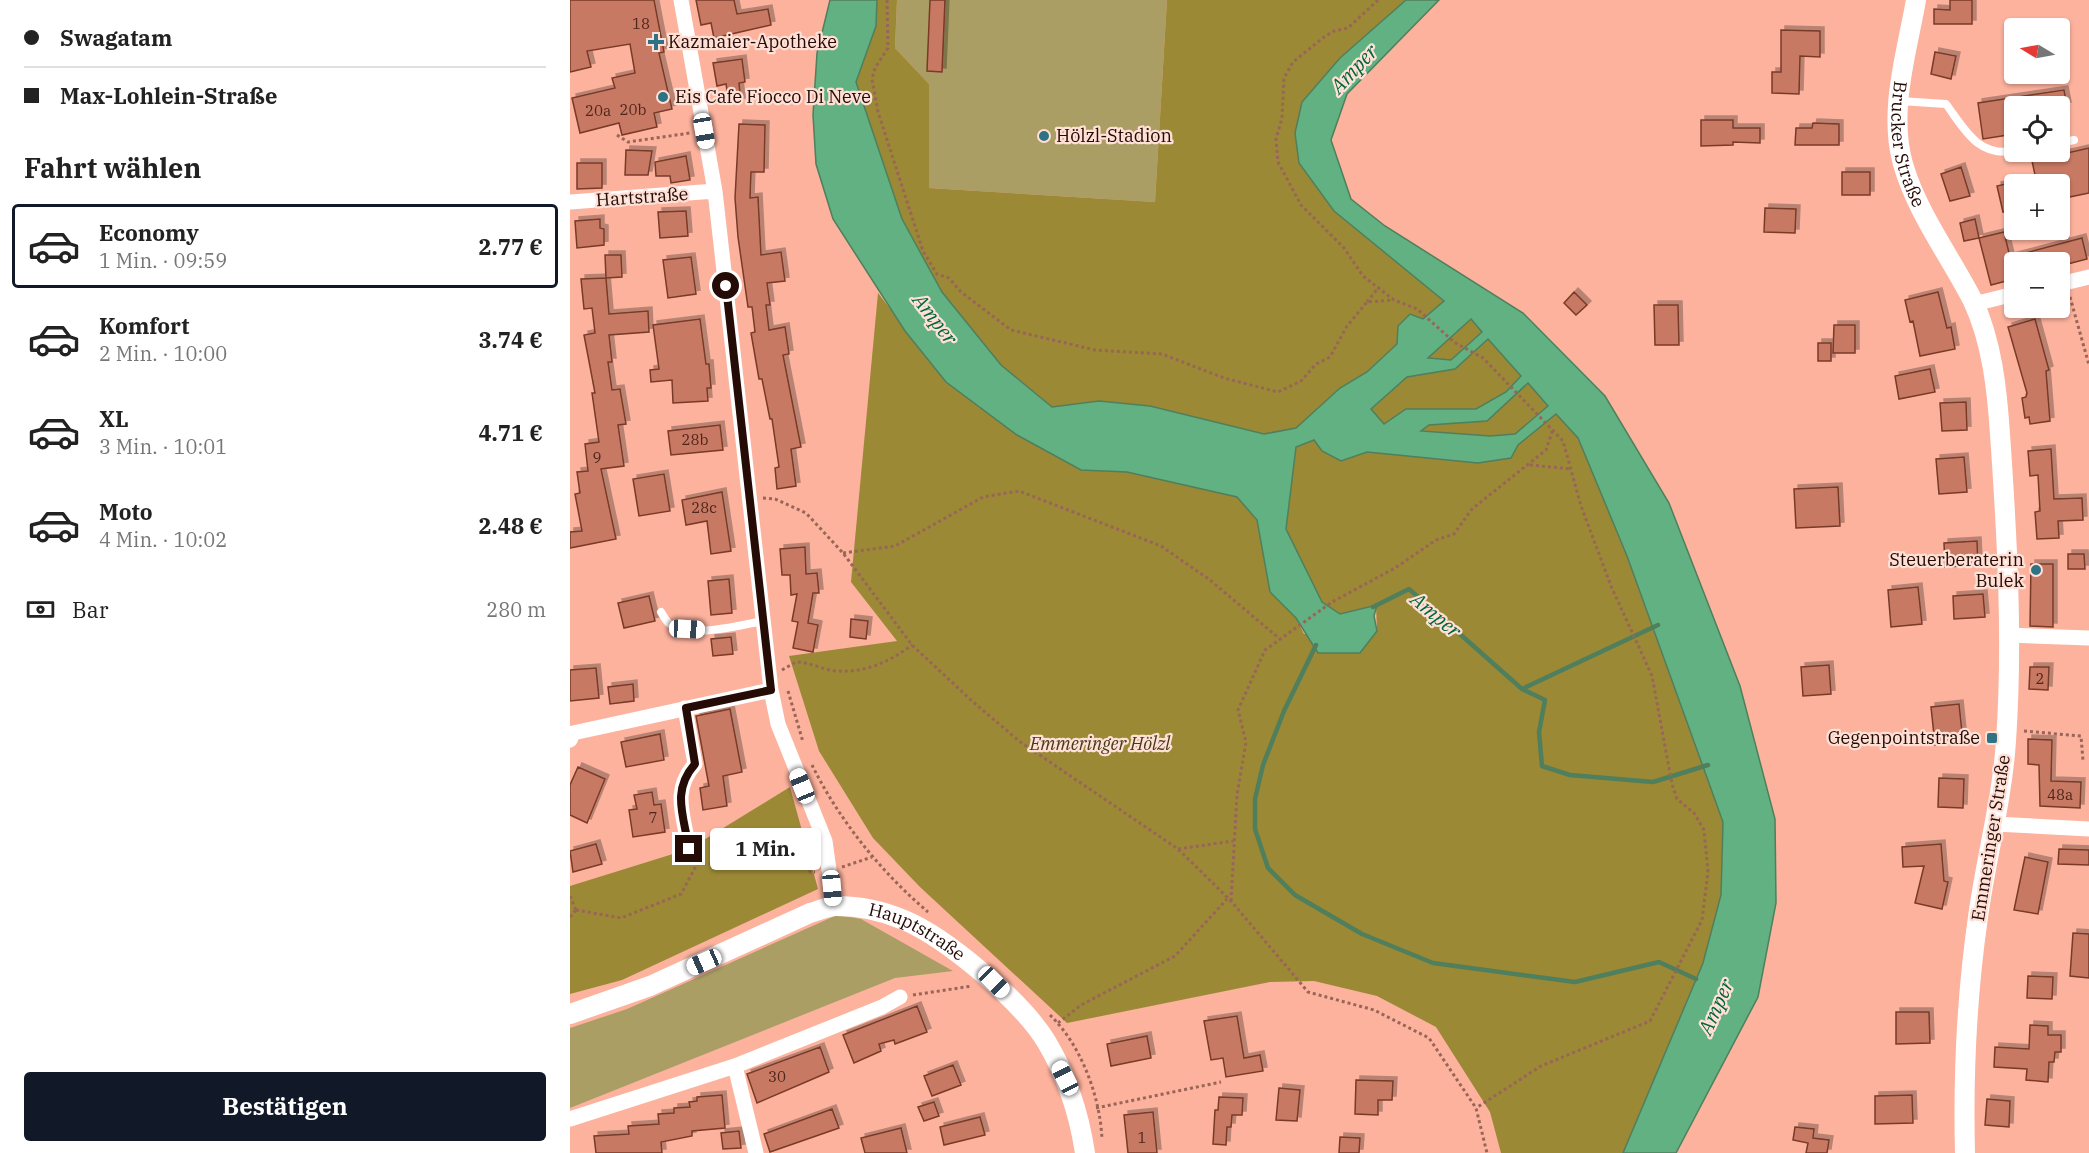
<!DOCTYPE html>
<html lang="de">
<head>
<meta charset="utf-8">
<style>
	:root { --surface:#fff; --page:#f6f6f6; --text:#222; --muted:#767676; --line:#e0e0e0; --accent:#111827 }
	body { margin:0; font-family:"IBM Plex Serif",serif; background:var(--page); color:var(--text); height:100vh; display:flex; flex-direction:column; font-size:22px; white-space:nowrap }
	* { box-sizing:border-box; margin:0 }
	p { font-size:20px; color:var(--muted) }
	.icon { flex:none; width:33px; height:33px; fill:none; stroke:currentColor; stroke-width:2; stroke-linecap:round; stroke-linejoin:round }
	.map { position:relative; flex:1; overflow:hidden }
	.side { display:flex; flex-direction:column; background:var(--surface); width:570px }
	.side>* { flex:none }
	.top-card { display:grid; align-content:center; height:132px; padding:0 24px; background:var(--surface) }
	.needle { width:39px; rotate:280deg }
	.controls { position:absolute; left:1434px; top:18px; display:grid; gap:12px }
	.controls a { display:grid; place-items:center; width:66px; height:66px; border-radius:6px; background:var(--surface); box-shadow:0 2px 4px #0004; font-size:30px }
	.end { position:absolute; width:27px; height:27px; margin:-14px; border:8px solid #250b05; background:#fff; box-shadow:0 0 0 3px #fff }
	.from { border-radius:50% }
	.bubble { position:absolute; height:42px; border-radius:6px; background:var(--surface); box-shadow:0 2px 4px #0004; font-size:20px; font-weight:700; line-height:42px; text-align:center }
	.car { position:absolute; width:18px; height:36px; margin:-18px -9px; border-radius:8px; box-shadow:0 0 4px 2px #0007; background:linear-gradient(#fff 24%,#345 0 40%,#fff 0 76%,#345 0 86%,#fff 0) }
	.top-card b { display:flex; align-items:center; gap:21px; height:57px; font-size:22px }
	.top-card b+b { border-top:2px solid var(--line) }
	.top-card i { width:15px; height:15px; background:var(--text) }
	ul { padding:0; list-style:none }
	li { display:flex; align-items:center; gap:18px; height:84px; margin:0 12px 9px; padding:0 12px; border:3px solid transparent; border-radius:6px }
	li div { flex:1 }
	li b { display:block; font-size:22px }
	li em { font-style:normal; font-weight:700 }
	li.active { border-color:var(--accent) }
	li>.icon { width:54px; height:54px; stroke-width:1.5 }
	h2 { padding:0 24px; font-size:27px; line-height:72px }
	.pay { display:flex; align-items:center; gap:15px; height:66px; padding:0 24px; font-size:22px }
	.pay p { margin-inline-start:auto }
	.button { display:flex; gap:12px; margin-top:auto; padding:12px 24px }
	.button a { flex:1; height:69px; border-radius:6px; background:var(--accent); color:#fff; font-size:24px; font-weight:700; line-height:69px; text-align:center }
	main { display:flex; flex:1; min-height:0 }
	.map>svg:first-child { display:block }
</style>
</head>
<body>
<main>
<section class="side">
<div class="top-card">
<b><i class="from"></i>Swagatam</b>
<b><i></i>Max-Lohlein-Straße</b>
</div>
<h2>Fahrt wählen</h2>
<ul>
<li class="active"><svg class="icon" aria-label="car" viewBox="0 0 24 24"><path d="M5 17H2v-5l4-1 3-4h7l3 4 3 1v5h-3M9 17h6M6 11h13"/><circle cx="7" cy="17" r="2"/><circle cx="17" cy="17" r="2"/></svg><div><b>Economy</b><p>1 Min. · 09:59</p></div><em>2.77 €</em></li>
<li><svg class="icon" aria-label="car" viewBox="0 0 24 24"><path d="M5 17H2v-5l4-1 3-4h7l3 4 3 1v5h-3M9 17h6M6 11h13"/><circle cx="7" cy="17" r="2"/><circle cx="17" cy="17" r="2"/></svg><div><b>Komfort</b><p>2 Min. · 10:00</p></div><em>3.74 €</em></li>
<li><svg class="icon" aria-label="car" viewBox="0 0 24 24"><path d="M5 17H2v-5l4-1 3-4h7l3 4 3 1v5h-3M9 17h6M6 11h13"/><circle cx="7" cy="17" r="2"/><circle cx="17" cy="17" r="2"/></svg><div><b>XL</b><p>3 Min. · 10:01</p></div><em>4.71 €</em></li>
<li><svg class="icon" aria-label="car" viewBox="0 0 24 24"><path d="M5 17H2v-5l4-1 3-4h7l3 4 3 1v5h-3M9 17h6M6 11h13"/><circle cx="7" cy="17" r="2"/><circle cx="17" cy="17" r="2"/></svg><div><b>Moto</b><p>4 Min. · 10:02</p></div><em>2.48 €</em></li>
</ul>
<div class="pay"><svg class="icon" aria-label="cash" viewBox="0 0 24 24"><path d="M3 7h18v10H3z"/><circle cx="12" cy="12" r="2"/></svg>Bar<p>280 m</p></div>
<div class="button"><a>Bestätigen</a></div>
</section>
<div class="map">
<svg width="1519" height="1153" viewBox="0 0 1519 1153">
	<defs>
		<filter id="shadow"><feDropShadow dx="4" dy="-4" stdDeviation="0" flood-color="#0004"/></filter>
	</defs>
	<rect width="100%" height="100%" fill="#fcb29d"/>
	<path fill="#ab9e65" d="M327,0h270l-12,202 -226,-14v-104l-34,-36z
		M267,915l24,4 92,52 -58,7 -325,130v-80l57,-19z"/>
	<path fill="#9b8936" d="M307,0h20l-2,48 34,36v104l226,14 12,-202h239l-66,58 -45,75 4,30 35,48 110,90 -21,18 -25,7 -1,18 -30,28 -27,16 -44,40 -32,6 -114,-28 -51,-5 -47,6 -51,-42 -59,-73 -40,-73 -46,-137 20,-56z
		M308,293l68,89 71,53 64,35 46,2 110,25 20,23 13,72 26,26 8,16 73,-3 -1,-26 -36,9 -18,-12 -36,-73 10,-82 54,-20 121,-108 107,119 49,118 96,266 -2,73 -18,68 -80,190h-122l-11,-41 -54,-85 -59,-31 -63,-15 -44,1 -203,41 -147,-136 -47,-49 -54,-87 -30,-95 108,-15 -46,-59z
		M220,787l28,102 -196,91 -52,14v-108l119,-37z"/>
	<path fill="#61b182" stroke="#4f7f5c" stroke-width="1.5" fill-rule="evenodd" d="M260,0h47l-1,26 -20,56 46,137 40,73 59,73 51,42 47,-6 51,5 114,28 32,-6 44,-40 27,-16 30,-28 1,-18 12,-12 13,5 21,-18 -110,-90 -35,-48 -4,-30 7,-31 38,-44 66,-58h33l-92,94 -16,46 20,59 34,27 138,87 82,83 64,107 71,183 35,133 1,84 -18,94 -82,156h-53l80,-190 18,-68 2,-73 -96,-266 -49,-118 -22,-24 -38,31 -7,13 -33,5 -111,-11 -26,9 -19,-10 -8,-11 -18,7 -10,82 36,73 18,12 37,-9 -3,11 3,15 -17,22h-42l-22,-35 -26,-26 -13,-72 -20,-23 -110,-25 -46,-2 -64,-35 -71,-53 -41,-51 -72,-112 -17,-55 -3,-49 4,-62zM901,319l11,13 -31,28 -23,-2zM918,339l33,37 -15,16 -30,17h-70l-22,15 -13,-15 36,-32 48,-8zM958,383l20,23 -33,28 -25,2 -69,-5 8,-6 58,-4z"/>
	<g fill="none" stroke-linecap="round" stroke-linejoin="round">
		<path stroke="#4f7f5c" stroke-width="4.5" d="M803,607l36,-18 113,100 23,11 -6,32 3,34 28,9 83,7 55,-17
			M746,645l-32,66 -21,54 -8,34v30l13,39 27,27 67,39 71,29 142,19 84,-20 37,17
			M952,689l136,-64"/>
	</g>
	<path fill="#c87963" stroke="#793a28" stroke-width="1.5" filter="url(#shadow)" d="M0,0h84l10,52 -5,1 13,56 -18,4 3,14 -35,8 -3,-12 -39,10 -8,-35 43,-10 -3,-10 23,-5 -5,-29 -43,7 4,16 -21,5z
		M126,0h38l3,14 31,-5 3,16 -57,13 -3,-15 -10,2z
		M360,0h15l-3,72 -15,-1z
		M1380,0h22v24h-38v-15l16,1z
		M1211,30l39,1v26l-20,-1 -1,38 -27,-1v-21h9z
		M1365,52l21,4 -5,23 -20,-5z
		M172,59l3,23 -6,1 2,19 -12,2 -3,-20 -9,2 -4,-23z
		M1494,90l3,16h-53v28l-31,5 -5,-36z
		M1131,120h32v8h27v15l-27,-1v3l-32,1z
		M1243,123l26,1v21h-44l1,-17h16z
		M169,124l26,1 -1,47h-13l-1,26 8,-1 3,58 20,-3 4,29 -18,2 3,22h-4l3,25 16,-3 4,27 -6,1 18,92 -10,2 5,37 -19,3 -2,-21 4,-1 -7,-48h-2l-8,-40h-3l-8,-46 4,-1 -3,-25h-4l-10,-70 -3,-39z
		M1519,148v45l-29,6v-15h-23l-5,-23z
		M56,150l26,1 -4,24h-23z
		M116,156l4,24 -19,3 -1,-7h-14l-1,-14z
		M7,163h25v25l-25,1z
		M1391,167l9,29 -20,5 -9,-27z
		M1272,172h28v23h-28z
		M1444,182v27l-11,3 -6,-26z
		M1195,208l31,1 -1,24 -31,-1z
		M116,211l2,25 -28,2 -2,-26z
		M30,219v9l4,1v16l-27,3 -2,-27z
		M1405,219l4,19 -15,3 -4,-18z
		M1434,232l6,25 72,-19 5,21 -27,7v-4h-5l-1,-3 -12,3h-28v17l-23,6 -12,-47z
		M35,255h16l1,22 -16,1z
		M121,257l5,37 -28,4 -5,-38z
		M36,278l3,36 39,-3 1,21 -40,3 3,27h-4l4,28 8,-1 6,35 -8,1 6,41 -23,3 15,70 -46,9v-16l12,-1 -7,-37 5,-1 -3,-21 11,-1 -3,-27 14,-2 -7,-49h3l-11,-58 11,-2 -3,-25 -8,1 -3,-30z
		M1004,292l13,13 -11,10 -12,-12z
		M1368,292l9,36 4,-1 4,22 -35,7 -7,-35 -3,1 -5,-22z
		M1084,305h24l1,40h-24z
		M130,319l6,45h3l2,24h-4l1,13 -35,2 -1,-23 -21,2 -1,-12 9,-1 -6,-44z
		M1465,319l14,51 -3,1 4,50 -20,3 -1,-7 -4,1 -3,-20 4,-1 1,-4 -19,-66z
		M1264,325h21v28h-22z
		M1248,343h13v18h-13z
		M1360,369l5,23 -36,7 -4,-23z
		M1396,402l1,28 -25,1 -2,-28z
		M150,425l3,25 -52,5 -3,-24z
		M1481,449l3,50 28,-1 1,22 -25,1 1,17 -22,1 -2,-27 5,-1 -2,-36 -8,1 -2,-25z
		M1394,457l3,35 -28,2 -3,-35z
		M94,474l6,37 -31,5 -6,-37z
		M1268,487l2,39 -44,2 -2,-39z
		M152,492l9,59 -20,3 -4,-33 -21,4 -4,-25z
		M1407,541l1,24 -33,2 -1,-24z
		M235,547l1,27 11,-1 2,20h-6l-5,30 10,2 -5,27 -20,-4 5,-26 -6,-1 5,-27 -6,1 -1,-20h-8l-2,-26z
		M1498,554h16l1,15h-17z
		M1461,564h22v63l-23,-1z
		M159,579l3,34 -21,2 -3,-34z
		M1348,587l4,37 -31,3 -3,-37z
		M1413,594l2,23 -31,2 -1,-23z
		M79,596l6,25 -31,7 -6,-25z
		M281,619l17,2 -2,18 -16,-2z
		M161,637l2,17 -20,2 -2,-17z
		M1259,665l2,29 -28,2 -2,-29z
		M1460,667h19l-1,23 -19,-1z
		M26,668l3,30 -29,3v-31z
		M63,684l1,17 -24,3 -2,-17z
		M1389,704l4,38 -28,3 -4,-38z
		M160,709l12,63 -19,4 4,30 -24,4 -3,-22 9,-2 -13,-70z
		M90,734l4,26 -38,7 -5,-25z
		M1458,739l24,1 -1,41 30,1 -1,26 -40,-2 -1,-41 -11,-1z
		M8,767l27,12 -18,44 -17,-8v-30z
		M1369,778l25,1 -1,29 -25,-1z
		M82,792l2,13 7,-1 4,28 -32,5 -4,-27 8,-1 -3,-14z
		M26,844l6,20 -29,8 -3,-21z
		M1371,844l3,37 4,1 -6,27 -27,-6 9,-37 -21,1 -1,-20z
		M1489,849l30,1v15l-31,-1z
		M1455,857l23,5 -10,52 -24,-4z
		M1503,933l16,1v44l-19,-2z
		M1458,976l25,1 -1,22 -25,-1z
		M347,1006l10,26 -32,12 -1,-4 -15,4 2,7 -27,12 -11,-28z
		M1326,1012h33l1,31 -34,1z
		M667,1016l7,42 16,-3 3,16 -37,6 -3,-19 -12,2 -7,-39z
		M1460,1025l18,1v9h13v17h-6l-1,10h-5l-1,20 -22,-2 1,-11 -33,-2 1,-20 34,2z
		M577,1036l4,22 -40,8 -4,-22z
		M250,1047l9,25 -72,31 -10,-29z
		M383,1065l8,20 -29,11 -8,-20z
		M786,1080l37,1 -1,19h-14v15l-23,-1z
		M709,1088l21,2 -3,31 -21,-1z
		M152,1095l3,33 -33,3v5l-31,6 1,11h-66l-2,-17 35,-2 -1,-8 31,-2 -1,-10 16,-1v-5l16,-1 -1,-5 8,-1v-4z
		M1342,1095l1,28 -38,1v-28z
		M649,1097l24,1 -1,17h-10l-1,12h-4l-1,18 -13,-1 2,-34h3z
		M1417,1099l23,2 -1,26 -24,-2z
		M364,1102l5,14 -15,5 -6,-14z
		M262,1109l7,19 -69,24 -6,-18z
		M583,1112l4,41h-29l-4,-38z
		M410,1117l5,18 -41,10 -4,-18z
		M1225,1127l19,2 -1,9 16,2 -2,13h-21l2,-10 -15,-3z
		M331,1128l6,25h-42l-4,-15z
		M169,1131l2,17 -18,1 -2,-16z
		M770,1137l20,1 -1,15h-20z"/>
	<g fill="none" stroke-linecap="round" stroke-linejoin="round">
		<path stroke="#996557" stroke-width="3" stroke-dasharray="3 3" stroke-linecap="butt" d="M317,0l1,48 -13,20 -3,11 6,33 45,139 14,23 12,4 12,14 50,38 84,20 67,4 62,24 54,14 23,-11 15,-17 14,-7 17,-31 20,-24 27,-2
			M808,0l-30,28 -14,3 -10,6 -31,25 -9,16 -2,40 -6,21 2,23 23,43 43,43 19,28 31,24 23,9 37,33 29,16 80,83 18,65 30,80 41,90 20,108 5,15 17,14 10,17 4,42 -6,48 -52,101 -109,45 -65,42
			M47,135l11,7 62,-9
			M1500,297l19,68
			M797,302l12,-15
			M960,465l42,4
			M193,498l12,1 31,14 37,40 69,92 60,56 47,40 159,108 53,52 77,91 66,18 55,28 47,70 11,45
			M273,553l52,-7 88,-49 36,-6 142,55 49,34 71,60
			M212,670l14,-8c14,0 27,8 41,9 28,2 54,-10 75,-26
			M218,691l15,51
			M1454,731l57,5 2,25
			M242,765c27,55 69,107 116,147
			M608,849l55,-8
			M272,867l30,-10
			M0,896l6,14
			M661,901l6,-106 9,-53 -8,-32 27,-60 67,-48 63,-34 41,-28 18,-6 18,-25 74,-59 7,-21
			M6,910l45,8 60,-24 16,-30 54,-1 45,-8 14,17h5
			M0,917l6,-7
			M343,995l59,-9
			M480,1015c31,30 50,81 52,124
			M488,1023l23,-18 94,-49 52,-57
			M526,1108l125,-26"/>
		<path stroke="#fff" stroke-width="8" d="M1330,101l46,3c19,26 32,53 68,47
			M1490,143l14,-3
			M91,612c2,3 5,10 9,12 20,15 70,1 93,-3"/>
		<path stroke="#fff" stroke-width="15" d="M111,0l34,191 56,499 7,34 47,117 9,65
			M0,202l145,-11
			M1490,284l29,-7
			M1404,304l40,-10
			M1438,635l81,3
			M115,708l10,56c-24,27 -11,52 -6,85
			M0,740l3,-7 198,-43
			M1425,824l94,5
			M165,1066l21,87
			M0,1119l165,-53 147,-59 18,-10"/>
		<g stroke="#fff" stroke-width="20">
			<path id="s1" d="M1346,0c-9,52 -28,111 -13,164 14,49 47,92 70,137 19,41 24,88 27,133 7,101 13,205 6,307 -4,60 -20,117 -28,176 -11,77 -15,158 -13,236"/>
			<path id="s2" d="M0,1014l80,-28 160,-73c8,-2 18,-7 26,-7 23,0 47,5 68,14 43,18 117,81 142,121 21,35 33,72 39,112"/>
		</g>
	</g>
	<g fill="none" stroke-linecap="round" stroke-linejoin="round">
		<path stroke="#250b05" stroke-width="8" d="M119,849c-5,-33 -18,-58 6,-85l-9,-56 85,-18 -45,-404"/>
	</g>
	<g fill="#2f7283" stroke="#ffe0d6" stroke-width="2">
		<path d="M83 33h6v6h6v6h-6v6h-6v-6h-6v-6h6z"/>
		<circle cx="93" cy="97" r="6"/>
		<circle cx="474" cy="136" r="6"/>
		<circle cx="1466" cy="570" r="6"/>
		<rect x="1416" y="732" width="12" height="12" rx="3"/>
	</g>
	<g text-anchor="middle" stroke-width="4.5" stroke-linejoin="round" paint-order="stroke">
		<g font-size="15" fill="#4e261c">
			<text x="71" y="29">18</text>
			<text x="63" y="115">20b</text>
			<text x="28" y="116">20a</text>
			<text x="125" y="445">28b</text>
			<text x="27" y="463">9</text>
			<text x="134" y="513">28c</text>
			<text x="1470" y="684">2</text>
			<text x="1490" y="800">48a</text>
			<text x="83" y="823">7</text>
			<text x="207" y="1082">30</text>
			<text x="572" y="1143">1</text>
		</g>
		<g font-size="18" fill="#250b05" stroke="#ffe0d6" text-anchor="start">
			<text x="98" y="48">Kazmaier-Apotheke</text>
			<text x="105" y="103">Eis Cafe Fiocco Di Neve</text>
			<text x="486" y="142">Hölzl-Stadion</text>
			<text x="1454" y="566" text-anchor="end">Steuerberaterin<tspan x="1454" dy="21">Bulek</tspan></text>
			<text x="1410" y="744" text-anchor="end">Gegenpointstraße</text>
		</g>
		<g font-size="18" fill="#250b05" stroke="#ffe0d6">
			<text dy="6" stroke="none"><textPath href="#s1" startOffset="147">Brucker Straße</textPath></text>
			<text transform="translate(72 197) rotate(-4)" y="6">Hartstraße</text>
			<text transform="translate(1421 838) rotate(-81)" y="6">Emmeringer Straße</text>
			<text dy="6" stroke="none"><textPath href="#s2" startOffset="374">Hauptstraße</textPath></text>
		</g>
		<g font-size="18" font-style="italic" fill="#443c18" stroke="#ffe0d6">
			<text x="530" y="750">Emmeringer Hölzl</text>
		</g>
		<g font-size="20" font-style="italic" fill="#00653b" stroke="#ffe0d6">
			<text transform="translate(784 69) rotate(-47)" y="7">Amper</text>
			<text transform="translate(365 319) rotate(52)" y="7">Amper</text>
			<text transform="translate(866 615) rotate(40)" y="7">Amper</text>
			<text transform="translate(1146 1007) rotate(-66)" y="7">Amper</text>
		</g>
	</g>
</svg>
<div class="controls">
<a><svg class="needle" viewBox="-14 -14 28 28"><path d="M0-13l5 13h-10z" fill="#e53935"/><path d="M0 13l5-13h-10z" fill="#767676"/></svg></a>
<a><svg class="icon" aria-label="locate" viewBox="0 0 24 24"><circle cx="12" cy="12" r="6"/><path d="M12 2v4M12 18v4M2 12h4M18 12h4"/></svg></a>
<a>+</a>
<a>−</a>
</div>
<i class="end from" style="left:156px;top:286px"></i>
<i class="end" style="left:119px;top:849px"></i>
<div class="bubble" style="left:140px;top:828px;width:111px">1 Min.</div>
<i class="car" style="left:134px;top:131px;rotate:170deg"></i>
<i class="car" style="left:117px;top:629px;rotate:93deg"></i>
<i class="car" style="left:232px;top:786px;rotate:338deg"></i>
<i class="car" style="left:262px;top:888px;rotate:175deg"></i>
<i class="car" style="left:134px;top:962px;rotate:246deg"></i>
<i class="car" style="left:424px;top:982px;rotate:135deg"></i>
<i class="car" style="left:495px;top:1078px;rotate:333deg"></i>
</div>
</main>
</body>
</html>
